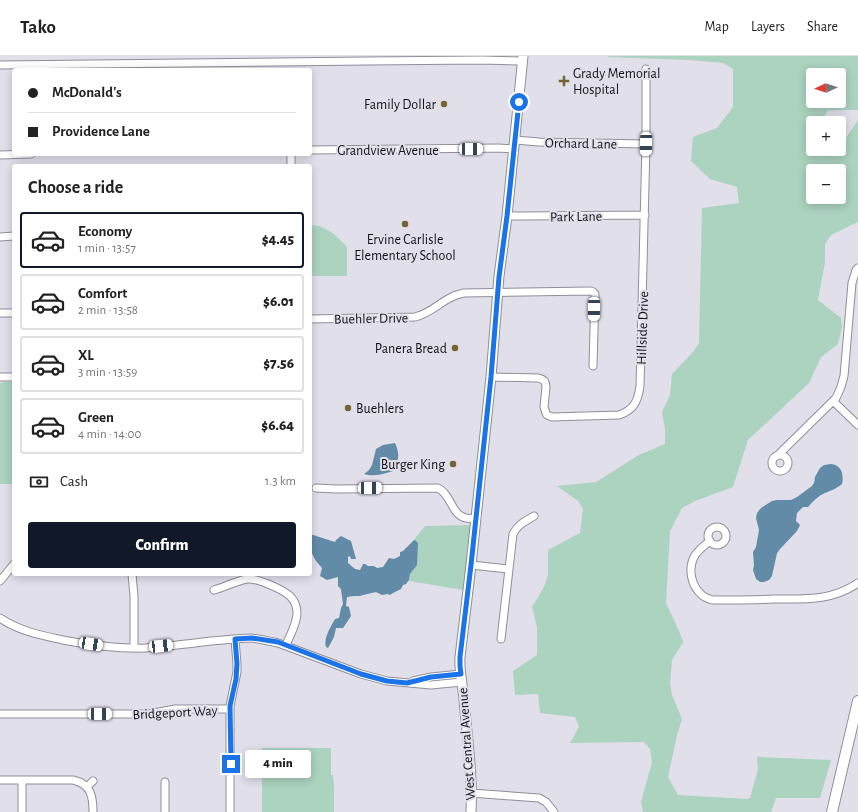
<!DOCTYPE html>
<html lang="en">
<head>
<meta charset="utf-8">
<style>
	:root { --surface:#fff; --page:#f6f6f6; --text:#222; --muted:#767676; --line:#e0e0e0; --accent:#111827 }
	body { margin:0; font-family:"Alegreya Sans",sans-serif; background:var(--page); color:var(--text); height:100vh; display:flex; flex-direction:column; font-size:15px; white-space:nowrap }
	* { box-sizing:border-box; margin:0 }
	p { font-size:13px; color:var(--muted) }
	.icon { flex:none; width:22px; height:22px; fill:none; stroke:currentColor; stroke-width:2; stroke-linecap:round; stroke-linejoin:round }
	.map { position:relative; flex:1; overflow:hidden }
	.drawer { position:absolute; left:12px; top:108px; width:300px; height:412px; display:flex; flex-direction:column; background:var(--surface); border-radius:4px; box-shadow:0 2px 10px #0003 }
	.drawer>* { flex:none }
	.top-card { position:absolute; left:12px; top:12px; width:300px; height:88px; border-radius:4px; box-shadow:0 2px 10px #0003; display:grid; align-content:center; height:88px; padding:0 16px; background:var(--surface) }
	.needle { width:26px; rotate:266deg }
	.buttons { position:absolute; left:806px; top:12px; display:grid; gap:8px }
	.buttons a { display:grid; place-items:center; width:40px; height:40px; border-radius:4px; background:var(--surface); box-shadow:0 2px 10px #0003; font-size:20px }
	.end { position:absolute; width:18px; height:18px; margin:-9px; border:5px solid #1a73e8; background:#fff; box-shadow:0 0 0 2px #fff }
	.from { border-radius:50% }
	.bubble { position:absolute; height:28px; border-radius:4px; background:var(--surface); box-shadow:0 2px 10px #0003; font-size:13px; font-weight:800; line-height:28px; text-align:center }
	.car { position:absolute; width:12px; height:24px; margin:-12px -6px; border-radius:5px; box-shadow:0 0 3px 1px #0007; background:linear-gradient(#fff 24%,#345 0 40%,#fff 0 76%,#345 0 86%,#fff 0) }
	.top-card b { display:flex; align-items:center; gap:14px; height:38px; font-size:15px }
	.top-card b+b { border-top:1px solid var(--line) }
	.top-card i { width:10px; height:10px; background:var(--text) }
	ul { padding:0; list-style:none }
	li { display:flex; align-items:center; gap:12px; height:56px; margin:0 8px 6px; padding:0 8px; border:2px solid var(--line); border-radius:4px }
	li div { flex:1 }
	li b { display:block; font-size:15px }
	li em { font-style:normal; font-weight:800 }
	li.current { border-color:var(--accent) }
	li>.icon { width:36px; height:36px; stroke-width:1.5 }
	h2 { padding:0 16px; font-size:18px; line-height:48px }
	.pay { display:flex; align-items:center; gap:10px; height:44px; padding:0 16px; font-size:15px }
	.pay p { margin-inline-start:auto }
	.action { display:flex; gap:8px; margin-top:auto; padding:8px 16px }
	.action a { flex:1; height:46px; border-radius:4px; background:var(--accent); color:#fff; font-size:16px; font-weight:800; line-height:46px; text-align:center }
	header { display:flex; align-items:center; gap:24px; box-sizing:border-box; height:56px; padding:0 20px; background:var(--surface); border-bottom:1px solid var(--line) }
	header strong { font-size:19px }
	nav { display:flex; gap:22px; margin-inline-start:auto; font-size:14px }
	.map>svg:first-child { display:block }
</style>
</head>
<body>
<header>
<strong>Tako</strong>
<nav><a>Map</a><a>Layers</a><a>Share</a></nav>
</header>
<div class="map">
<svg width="858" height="756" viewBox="0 0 858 756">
	<rect width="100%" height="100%" fill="#e0dfea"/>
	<path fill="#acd2c0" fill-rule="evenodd" d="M608,0h250v54h-30l-7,13h-8v26h26v-3l7,-8 12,-18v102l-27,13 -6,9v18l-7,38 23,18 1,9 -4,17 -17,13 -12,26 -61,57 -15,47 -38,14 -13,7 -12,23 -4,72 13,28 4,11 -11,18 -2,24 2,11 10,24 -5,16 -9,42 10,18 69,4 3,-1 8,-29 -1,-12 74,3 -11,38h-44l-5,14h-128l-2,-10 11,-40 -2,-13 -6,-7 -74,1 9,-16 -4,-10 -35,-4 -2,-19 -23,1 -2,-24 24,-16v-28l-5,-20 12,-20 4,-12v-25l32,-17 3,-24 -5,-8 -21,-15 39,-4 43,-27 26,-11v-15l-3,-17 8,-17 2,-21 21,-22 6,-9 3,-135 37,-5 -2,-16 -27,-8 -19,-18 2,-24 24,-9 16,-21v-38l-10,-6 -34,-3 -81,-3zM813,19h26v26h-26zM813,115h26v26h-26z
		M310,169c16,0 27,11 37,22v29h-37z
		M5,326h9v102h-14v-101z
		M471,469l-8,65 -54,-9 1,-7 4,-6 1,-27h-2l12,-15z
		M262,692h69v27h2l1,11v26h-72z"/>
	<path fill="#618ba6" d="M395,387c5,11 4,17 -2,28 -9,3 -20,6 -29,3l5,-4 3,-5 4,-16 7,-4z
		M831,408c11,1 13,11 11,20 -6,5 -10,6 -17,9 -7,3 -12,8 -17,14h-5l-6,6 -1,8 4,4 -3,6 -17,18 -3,4 -5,23 -3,4 -5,2h-4l-4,-3 -3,-9 1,-5 -1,-13 3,-5 3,-17 -3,-12 1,-5 4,-5 11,-7 5,-1h14l6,-3 15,-11 2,-3 1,-6 5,-9 4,-3z
		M310,478l25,8 1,-2 5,-4 10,5 5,18h-5l-1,-3 -2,1v6l7,6 5,1 3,-6h2l3,2h6l3,2 6,-1 6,-9 5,1 6,-3v-4l3,-1 10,-10 2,-1 3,3 -1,22 -7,9 -1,6 -3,4 -3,1 -2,4 -8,4 -3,2 -2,-1 -6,1 -6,-3 -13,3 -3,1h-6l-7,1 -1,9 3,1 2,9 -8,12h-7l-2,9 -6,11 -2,-1c-3,-8 5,-21 9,-28l4,-1 2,-10 2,-4 -2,-15 -3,-3v-9l-11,3 -7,-4 2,-8 -6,-7 -6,-11z"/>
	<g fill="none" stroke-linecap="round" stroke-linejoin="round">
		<defs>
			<path id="minor" d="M0,9l366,-4 116,-1 40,1
				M515,84l24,2 107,2
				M310,94l188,-2 16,1
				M291,98v12
				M0,99l31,-1
				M507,160h16l122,-1
				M0,181l14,-1
				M0,257h14
				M310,263l105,-2c20,-5 28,-20 49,-24l127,-2 2,1 2,2 -2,72
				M0,321h14
				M491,321l47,1c6,1 8,4 8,9l-2,20 2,6 1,2 5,2 67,-2c15,-5 19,-14 21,-29l6,-242v-75
				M833,345l25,24
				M772 407a8 8 0 1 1 16 0a8 8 0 1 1-16 0Z
				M777,400l59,-58 5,-11 3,-11 8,-93 4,-13 2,-2
				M316,432l20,1 102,-1c13,6 14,28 28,30 3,1 7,0 10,1
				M708 480a9 9 0 1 1 18 0a9 9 0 1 1-18 0Z
				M710,485c-6,5 -12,9 -16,16 -6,12 -3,29 8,38 3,3 7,4 11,5 21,0 41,0 62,-1 30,0 57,2 83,-16
				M471,509l37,4
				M132,518l2,22v52
				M0,525l14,-17
				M214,534c11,-3 22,-9 33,-11 10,-1 35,10 43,17 4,4 7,11 7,17 0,11 -7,22 -11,32
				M0,562c19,13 40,17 63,22 27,5 54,9 82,8 22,-2 44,-4 66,-7 14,-1 27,-3 40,-3 9,1 18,3 27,5l83,31 26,7 44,4 31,-3
				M501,583l12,-105c5,-10 13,-13 21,-18
				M413,625l18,-4 30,-3
				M0,658h148l27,-5h55
				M0,724h73c18,4 20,16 20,32
				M22,724v32
				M165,726v30
				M87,731l6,-6
				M471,737l68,5 7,4 8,10
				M230,756v-106l7,-34v-8l-2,-25"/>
			<path id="major" d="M471,756c2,-37 -4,-75 -7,-112 -1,-14 -5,-28 -4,-43l11,-92 20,-188 8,-101 8,-60 16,-160"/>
			<path id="highway" d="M832,756l26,-111"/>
		</defs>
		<use href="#minor" stroke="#908e99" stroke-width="9"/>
		<use href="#major" stroke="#908e99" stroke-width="11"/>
		<use href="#highway" stroke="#908e99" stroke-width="12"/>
		<use href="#minor" stroke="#fff" stroke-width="7"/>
		<use href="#major" stroke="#fff" stroke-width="9"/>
		<use href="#highway" stroke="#fff" stroke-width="10"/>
	</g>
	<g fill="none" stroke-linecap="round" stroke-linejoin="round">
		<path stroke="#1a73e8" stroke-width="5" d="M231,708l-1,-58 6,-27 1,-15 -2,-25 17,-1 26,4 83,32 26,7 20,2 24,-6 30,-3 -1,-8v-9l11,-92 20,-188 8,-100 8,-61 12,-114"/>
	</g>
	<g fill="#776332" stroke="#e0dfea" stroke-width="1.5">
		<path d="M562 19h4v4h4v4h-4v4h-4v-4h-4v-4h4z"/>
		<circle cx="444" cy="48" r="4"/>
		<circle cx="405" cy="168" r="4"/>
		<circle cx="455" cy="292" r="4"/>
		<circle cx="348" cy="352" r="4"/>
		<circle cx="453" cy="408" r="4"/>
	</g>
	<g text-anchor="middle" stroke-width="4" stroke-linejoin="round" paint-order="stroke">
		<g font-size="14" fill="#141317" stroke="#e0dfea" text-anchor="end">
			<text x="573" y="22" text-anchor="start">Grady Memorial<tspan x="573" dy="16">Hospital</tspan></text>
			<text x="436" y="53">Family Dollar</text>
			<text x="405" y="188" text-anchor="middle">Ervine Carlisle<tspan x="405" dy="16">Elementary School</tspan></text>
			<text x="447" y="297">Panera Bread</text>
			<text x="356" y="357" text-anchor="start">Buehlers</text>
			<text x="445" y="413">Burger King</text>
		</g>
		<g font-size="14" fill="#141317" stroke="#e0dfea">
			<text transform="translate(581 87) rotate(1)" y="5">Orchard Lane</text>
			<text x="388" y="99">Grandview Avenue</text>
			<text transform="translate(576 160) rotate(-1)" y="5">Park Lane</text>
			<text transform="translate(371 262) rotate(-1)" y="5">Buehler Drive</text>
			<text transform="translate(642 272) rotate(-88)" y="5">Hillside Drive</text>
			<text transform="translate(175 656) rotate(-3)" y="5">Bridgeport Way</text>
			<text transform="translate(466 688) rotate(-94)" y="5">West Central Avenue</text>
		</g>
	</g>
</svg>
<div class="buttons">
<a><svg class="needle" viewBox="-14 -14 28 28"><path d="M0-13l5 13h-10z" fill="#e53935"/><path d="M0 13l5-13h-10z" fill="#767676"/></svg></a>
<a>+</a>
<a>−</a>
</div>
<i class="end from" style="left:519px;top:46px"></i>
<i class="end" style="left:231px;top:708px"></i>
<div class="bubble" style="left:245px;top:694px;width:66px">4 min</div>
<i class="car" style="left:646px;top:88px;rotate:181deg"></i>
<i class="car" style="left:471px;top:93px;rotate:90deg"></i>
<i class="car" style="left:594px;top:253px;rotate:181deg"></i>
<i class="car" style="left:370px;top:432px;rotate:89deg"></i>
<i class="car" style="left:91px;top:588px;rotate:99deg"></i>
<i class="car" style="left:161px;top:590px;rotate:84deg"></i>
<i class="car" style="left:100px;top:658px;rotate:90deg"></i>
<div class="top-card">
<b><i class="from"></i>McDonald's</b>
<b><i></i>Providence Lane</b>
</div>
<section class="drawer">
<h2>Choose a ride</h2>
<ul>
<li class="current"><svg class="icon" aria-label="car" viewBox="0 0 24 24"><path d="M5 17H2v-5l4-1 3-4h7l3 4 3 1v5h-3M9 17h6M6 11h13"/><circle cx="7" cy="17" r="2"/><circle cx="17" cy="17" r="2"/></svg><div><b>Economy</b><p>1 min · 13:57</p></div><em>$4.45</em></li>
<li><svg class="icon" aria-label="car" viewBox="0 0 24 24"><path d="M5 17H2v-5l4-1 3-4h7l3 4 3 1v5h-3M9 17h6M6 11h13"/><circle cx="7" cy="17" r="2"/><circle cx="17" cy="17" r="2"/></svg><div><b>Comfort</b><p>2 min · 13:58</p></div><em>$6.01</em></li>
<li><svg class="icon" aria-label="car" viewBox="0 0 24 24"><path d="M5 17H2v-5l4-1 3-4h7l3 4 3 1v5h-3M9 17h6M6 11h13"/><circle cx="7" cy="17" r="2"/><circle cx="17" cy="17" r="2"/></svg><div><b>XL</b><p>3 min · 13:59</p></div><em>$7.56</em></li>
<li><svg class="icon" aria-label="car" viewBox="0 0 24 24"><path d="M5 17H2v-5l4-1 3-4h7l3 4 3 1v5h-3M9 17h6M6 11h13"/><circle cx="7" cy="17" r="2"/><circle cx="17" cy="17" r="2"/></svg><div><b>Green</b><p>4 min · 14:00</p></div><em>$6.64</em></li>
</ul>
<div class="pay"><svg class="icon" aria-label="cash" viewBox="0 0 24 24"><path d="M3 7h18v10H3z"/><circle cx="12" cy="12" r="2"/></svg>Cash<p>1.3 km</p></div>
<div class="action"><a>Confirm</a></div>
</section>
</div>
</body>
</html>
